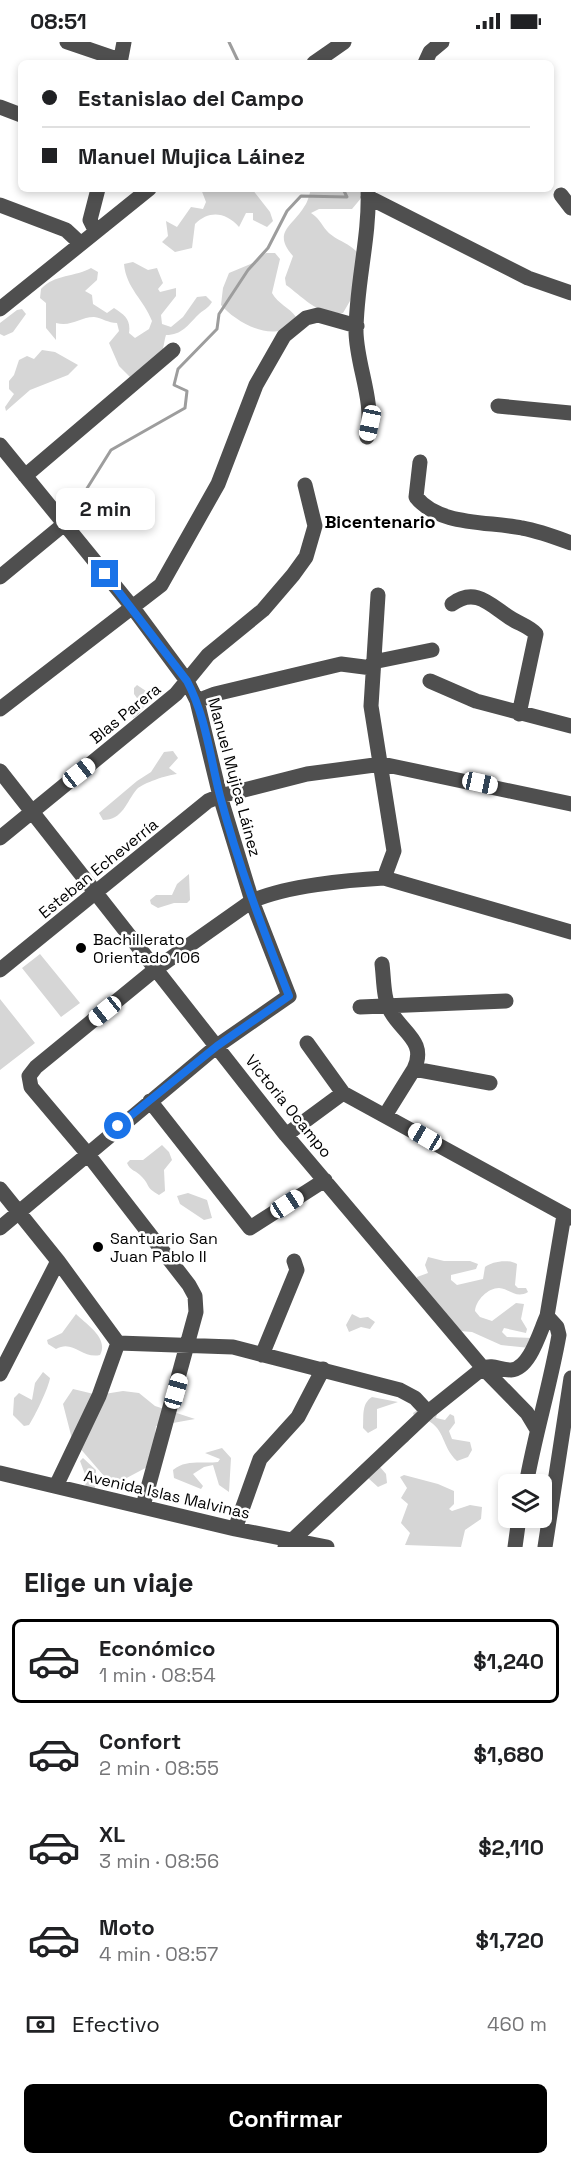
<!DOCTYPE html>
<html lang="es">
<head>
<meta charset="utf-8">
<style>
	:root { --surface:#fff; --page:#f2f2f2; --text:#202124; --muted:#757577; --line:#e0e0e0; --accent:#000 }
	body { margin:0; font-family:"Space Grotesk",sans-serif; background:var(--page); color:var(--text); height:100vh; display:flex; flex-direction:column; font-size:22px; white-space:nowrap }
	* { box-sizing:border-box; margin:0 }
	p { font-size:20px; color:var(--muted) }
	.icon { flex:none; width:33px; height:33px; fill:none; stroke:currentColor; stroke-width:2; stroke-linecap:round; stroke-linejoin:round }
	.map { position:relative; height:1505px; overflow:hidden }
	.drawer { display:flex; flex-direction:column; background:var(--surface); flex:1 }
	.drawer>* { flex:none }
	.banner { position:absolute; left:18px; top:18px; width:536px; height:132px; border-radius:9px; box-shadow:0 3px 9px #0003; display:grid; align-content:center; height:132px; padding:0 24px; background:var(--surface) }
	.tools { position:absolute; left:498px; top:1432px; display:grid; gap:12px }
	.tools a { display:grid; place-items:center; width:54px; height:54px; border-radius:9px; background:var(--surface); box-shadow:0 3px 9px #0003; font-size:30px }
	.end { position:absolute; width:27px; height:27px; margin:-14px; border:8px solid #1a73e8; background:#fff; box-shadow:0 0 0 3px #fff }
	.from { border-radius:50% }
	.bubble { position:absolute; height:42px; border-radius:9px; background:var(--surface); box-shadow:0 3px 9px #0003; font-size:20px; font-weight:700; line-height:42px; text-align:center }
	.car { position:absolute; width:18px; height:36px; margin:-18px -9px; border-radius:8px; box-shadow:0 0 4px 2px #0007; background:linear-gradient(#fff 24%,#345 0 40%,#fff 0 76%,#345 0 86%,#fff 0) }
	.banner b { display:flex; align-items:center; gap:21px; height:57px; font-size:22px }
	.banner b+b { border-top:2px solid var(--line) }
	.banner i { width:15px; height:15px; background:var(--text) }
	ul { padding:0; list-style:none }
	li { display:flex; align-items:center; gap:18px; height:84px; margin:0 12px 9px; padding:0 12px; border:3px solid transparent; border-radius:9px }
	li div { flex:1 }
	li b { display:block; font-size:22px }
	li em { font-style:normal; font-weight:700 }
	li.active { border-color:var(--accent) }
	li>.icon { width:54px; height:54px; stroke-width:1.5 }
	h2 { padding:0 24px; font-size:27px; line-height:72px }
	.pay { display:flex; align-items:center; gap:15px; height:66px; padding:0 24px; font-size:22px }
	.pay p { margin-inline-start:auto }
	.cta { display:flex; gap:12px; margin-top:auto; padding:12px 24px }
	.cta a { flex:1; height:69px; border-radius:9px; background:var(--accent); color:#fff; font-size:24px; font-weight:700; line-height:69px; text-align:center }
	.status { display:flex; justify-content:space-between; align-items:center; height:42px; padding:0 30px; background:var(--surface); direction:ltr }
	.status svg { height:16px; fill:currentColor }
	.map>svg:first-child { display:block }
</style>
</head>
<body>
<div class="status"><b>08:51</b><svg viewBox="0 0 49 12"><path d="M0 12V9h3v3zM5 12V6h3v6zM10 12V3h3v9zM15 12V0h3v12zM26 1h20v11H26zM47 4h2v5h-2z"/></svg></div>
<div class="map">
<svg width="571" height="1505" viewBox="0 0 571 1505">
	<rect width="100%" height="100%" fill="#fff"/>
	<path fill="#d6d6d6" d="M201,147h51l18,23 3,9 -6,6 -14,-7v-7h-7l-7,14c-13,-15 -30,-17 -44,-3l-3,24 -17,4 -13,-10 6,-6 -2,-15 11,6 14,-20 12,2 3,-7z
		M311,147h49l2,8 -10,12h-33l-8,4c8,5 10,11 16,18 10,11 24,11 34,26l-4,32 -14,24c-22,5 -40,-16 -57,-28l-1,-7 8,-22c-21,-24 -1,-29 11,-49 4,-5 5,-12 7,-18z
		M266,211h9l5,6 -8,34c6,11 17,14 24,24 -4,5 -8,11 -14,13 -20,7 -49,-11 -61,-25l2,-17 6,-15 24,-10z
		M133,220l15,8 9,-2 6,15 -5,6 2,3 16,-4v8l-15,19 1,9 9,3 12,-10 14,-20 9,-1 6,6c-4,7 -9,8 -14,13 -10,10 -16,20 -32,20 -2,6 -2,13 -5,19 -2,3 -26,19 -31,23l-11,-11 -10,-23 10,-12 -2,-8c-9,0 -15,-5 -23,-6 -14,0 -22,10 -38,6v17l-10,-12v-25l-6,-5 1,-9c13,-15 35,-12 50,-21l7,4 -1,8 -12,11 7,4 1,9 14,9 7,-5c11,7 17,12 15,25l6,5 14,-9 3,-8c-8,-21 -26,-33 -28,-57z
		M22,267l4,5 -13,18 -9,4 -4,-2v-11l17,-13z
		M42,308l13,2 23,13 -10,10 -38,15 -24,21 -1,-4 9,-13 -5,-5v-8l5,-6 5,-15 8,-4 7,3z
		M137,643l9,6c3,10 -4,23 -13,27l-1,-6 10,-7 -8,-11v-6z
		M173,709l5,7 -9,10 8,6c-10,1 -34,9 -40,15 -11,13 -14,31 -34,31l-4,-7 38,-32 14,-9 13,-20z
		M189,832l1,26 -3,3h-13l-16,5 -7,-4 -1,-4 6,-5h16l5,-11z
		M40,912l40,49 -19,14 -39,-49z
		M0,957l35,44 -35,27z
		M162,1103l7,7 3,8 -8,10 1,21 -6,4c-14,-8 -9,-10 -17,-18 -6,-7 -12,-6 -15,-14l3,-3h13z
		M188,1151l19,7 5,18 -8,2 -24,-16 -3,-8z
		M428,1215l16,4h26l8,3 -2,5 -25,6v5l6,5 26,-6 2,-12c7,-6 24,-8 32,-3l-2,21 3,3h8l2,4c-12,7 -18,-3 -29,-4 -11,0 -23,12 -24,23l5,6 12,4 24,-18 8,1 -3,15 6,10 -1,4 -22,-5 -2,4 5,5 25,1 -2,10 -29,-3 -29,-13 -12,-1 -41,-45 -2,-9 11,-4 -3,-8z
		M76,1272c11,11 33,24 24,41 -18,4 -27,-16 -44,-6l-8,-5 -1,-4 15,-7z
		M352,1272l8,4 8,-1 7,5 -5,7 -9,-2 -12,5 -3,-7z
		M43,1330l7,6c-1,9 -16,40 -21,47l-5,1 -11,-11 1,-17 5,-5 13,7 3,-17z
		M73,1347l25,6 25,-4 16,2 16,13 40,13 -39,7 -5,39 -30,16 -17,-5 -32,-37 -9,-35z
		M372,1355l26,5 -21,7v19l-9,5 -5,-5c1,-12 -2,-24 9,-31z
		M419,1367l18,5 -1,4 9,2 5,-6 4,2 1,7 -6,8 3,8 18,3 2,8 -4,7 -11,4c-16,-15 -11,-31 -30,-41l-8,3 -11,19 -8,3 16,-24 -3,-8z
		M222,1406l9,10 -2,34 -10,-7 -6,-20 -9,2 -11,7 10,12 -2,3 -27,-11 -1,-8c13,-11 30,-6 45,-8l2,-3 -15,-6z
		M83,1416l13,12 -1,19 -10,1 1,-13 -6,-16z
		M380,1425l6,7 1,9 -9,4 -10,-9z
		M404,1433l34,9 16,7v13l-5,5 3,2 18,-6 12,2 -1,12 -16,11 -4,17 -56,-2 5,-12 -9,-10 7,-19 -7,-6 6,-10 -7,-11z"/>
	<g fill="none" stroke-linecap="round" stroke-linejoin="round">
		<path stroke="#9d9d9d" stroke-width="3" d="M229,0l10,21
			M86,448l25,-40 74,-42 2,-17 -13,-6 4,-16 39,-40 2,-15 29,-44 20,-22 19,-37 14,-15 46,1 -4,-8"/>
		<path stroke="#4f4f4f" stroke-width="15" d="M67,0l53,18
			M120,21l4,-21
			M314,21l30,-21
			M425,21l5,-11 12,-10
			M0,65l21,8
			M561,153l10,13
			M368,155l160,81 43,15
			M0,163l66,25 14,13
			M95,188l-5,-10 8,-31
			M0,267l149,-120
			M498,364l73,7
			M367,395c8,-36 -10,-69 -11,-105 0,-48 14,-95 12,-143
			M0,403l133,163 54,73 10,20 23,95 32,105 37,95 -72,50 -217,182
			M420,420l-4,35c23,29 72,24 106,31 17,3 33,9 49,15
			M25,434l148,-126
			M0,535l63,-52
			M378,553l-7,111 23,145 -10,27
			M452,562c24,-18 39,2 60,15 8,5 18,8 24,15l-17,80
			M373,620l59,-12
			M430,639l46,20 95,25
			M197,659l18,-7 126,-30 31,4
			M0,667l161,-124 57,-101 38,-99 28,-49 22,-18 12,-3 39,11
			M0,729l286,364 197,233 44,45 9,15
			M0,796l176,-144 32,-39 55,-45 30,-35 13,-18 9,-31 -10,-41
			M382,922c2,15 1,35 9,48 12,21 36,30 23,57
			M0,928l208,-169 12,-5 87,-22 75,-10 189,40
			M360,965l146,-6
			M307,1001l36,50 228,125
			M150,1059l100,127 75,-48
			M386,1072l28,-45 76,14
			M286,1093l57,-42
			M0,1147l58,72 -58,113
			M58,1219l60,82 115,4 167,43 15,8 13,14
			M262,1313l35,-85 -3,-9
			M0,1431l235,56 92,18
			M526,1443c9,-51 24,-99 33,-150l-2,-8 -10,-11 17,-101
			M56,1444l43,-90 19,-53
			M143,1464l53,-194 -1,-16 -6,-11 -103,-133 -55,-65 -2,-11 7,-9 121,-99 95,-67c34,-15 95,-21 132,-23l187,54
			M235,1487l25,-70 38,-42 25,-48
			M285,1505l143,-135 55,-44c10,-4 17,2 28,2 19,-1 29,-39 36,-54
			M515,1505l4,-29
			M545,1505l26,-169"/>
	</g>
	<g fill="none" stroke-linecap="round" stroke-linejoin="round">
		<path stroke="#1a73e8" stroke-width="8" d="M105,532l82,107c19,36 23,76 33,115 18,68 43,134 69,200l-72,50 -99,80"/>
	</g>
	<g fill="#000" stroke="#fff" stroke-width="2">
		<circle cx="81" cy="906" r="6"/>
		<circle cx="98" cy="1205" r="6"/>
	</g>
	<g text-anchor="middle" stroke-width="5" stroke-linejoin="round" paint-order="stroke">
		<g font-size="16" fill="#000" stroke="#fff">
			<text transform="translate(125 671) rotate(-39)" y="6">Blas Parera</text>
			<text transform="translate(235 735) rotate(75)" y="6">Manuel Mujica Láinez</text>
			<text transform="translate(98 826) rotate(-39)" y="6">Esteban Echeverría</text>
			<text transform="translate(289 1064) rotate(51)" y="6">Victoria Ocampo</text>
			<text transform="translate(167 1452) rotate(13)" y="6">Avenida Islas Malvinas</text>
		</g>
		<g font-size="16" fill="#000" stroke="#fff" text-anchor="start">
			<text x="93" y="903">Bachillerato<tspan x="93" dy="18">Orientado 106</tspan></text>
			<text x="110" y="1202">Santuario San<tspan x="110" dy="18">Juan Pablo II</tspan></text>
		</g>
		<g font-size="18" font-weight="bold" fill="#000" stroke="#fff">
			<text x="380" y="486">Bicentenario</text>
		</g>
	</g>
</svg>
<div class="tools">
<a><svg class="icon" aria-label="layers" viewBox="0 0 24 24"><path d="M12 4l9 5-9 5-9-5zM3 14l9 5 9-5"/></svg></a>
</div>
<i class="end from" style="left:118px;top:1084px"></i>
<i class="end" style="left:105px;top:532px"></i>
<div class="bubble" style="left:56px;top:446px;width:99px">2 min</div>
<i class="car" style="left:370px;top:381px;rotate:192deg"></i>
<i class="car" style="left:79px;top:731px;rotate:52deg"></i>
<i class="car" style="left:480px;top:741px;rotate:102deg"></i>
<i class="car" style="left:105px;top:969px;rotate:231deg"></i>
<i class="car" style="left:425px;top:1095px;rotate:300deg"></i>
<i class="car" style="left:287px;top:1162px;rotate:57deg"></i>
<i class="car" style="left:176px;top:1349px;rotate:16deg"></i>
<div class="banner">
<b><i class="from"></i>Estanislao del Campo</b>
<b><i></i>Manuel Mujica Láinez</b>
</div>
</div>
<section class="drawer">
<h2>Elige un viaje</h2>
<ul>
<li class="active"><svg class="icon" aria-label="car" viewBox="0 0 24 24"><path d="M5 17H2v-5l4-1 3-4h7l3 4 3 1v5h-3M9 17h6M6 11h13"/><circle cx="7" cy="17" r="2"/><circle cx="17" cy="17" r="2"/></svg><div><b>Económico</b><p>1 min · 08:54</p></div><em>$1,240</em></li>
<li><svg class="icon" aria-label="car" viewBox="0 0 24 24"><path d="M5 17H2v-5l4-1 3-4h7l3 4 3 1v5h-3M9 17h6M6 11h13"/><circle cx="7" cy="17" r="2"/><circle cx="17" cy="17" r="2"/></svg><div><b>Confort</b><p>2 min · 08:55</p></div><em>$1,680</em></li>
<li><svg class="icon" aria-label="car" viewBox="0 0 24 24"><path d="M5 17H2v-5l4-1 3-4h7l3 4 3 1v5h-3M9 17h6M6 11h13"/><circle cx="7" cy="17" r="2"/><circle cx="17" cy="17" r="2"/></svg><div><b>XL</b><p>3 min · 08:56</p></div><em>$2,110</em></li>
<li><svg class="icon" aria-label="car" viewBox="0 0 24 24"><path d="M5 17H2v-5l4-1 3-4h7l3 4 3 1v5h-3M9 17h6M6 11h13"/><circle cx="7" cy="17" r="2"/><circle cx="17" cy="17" r="2"/></svg><div><b>Moto</b><p>4 min · 08:57</p></div><em>$1,720</em></li>
</ul>
<div class="pay"><svg class="icon" aria-label="cash" viewBox="0 0 24 24"><path d="M3 7h18v10H3z"/><circle cx="12" cy="12" r="2"/></svg>Efectivo<p>460 m</p></div>
<div class="cta"><a>Confirmar</a></div>
</section>
</body>
</html>
